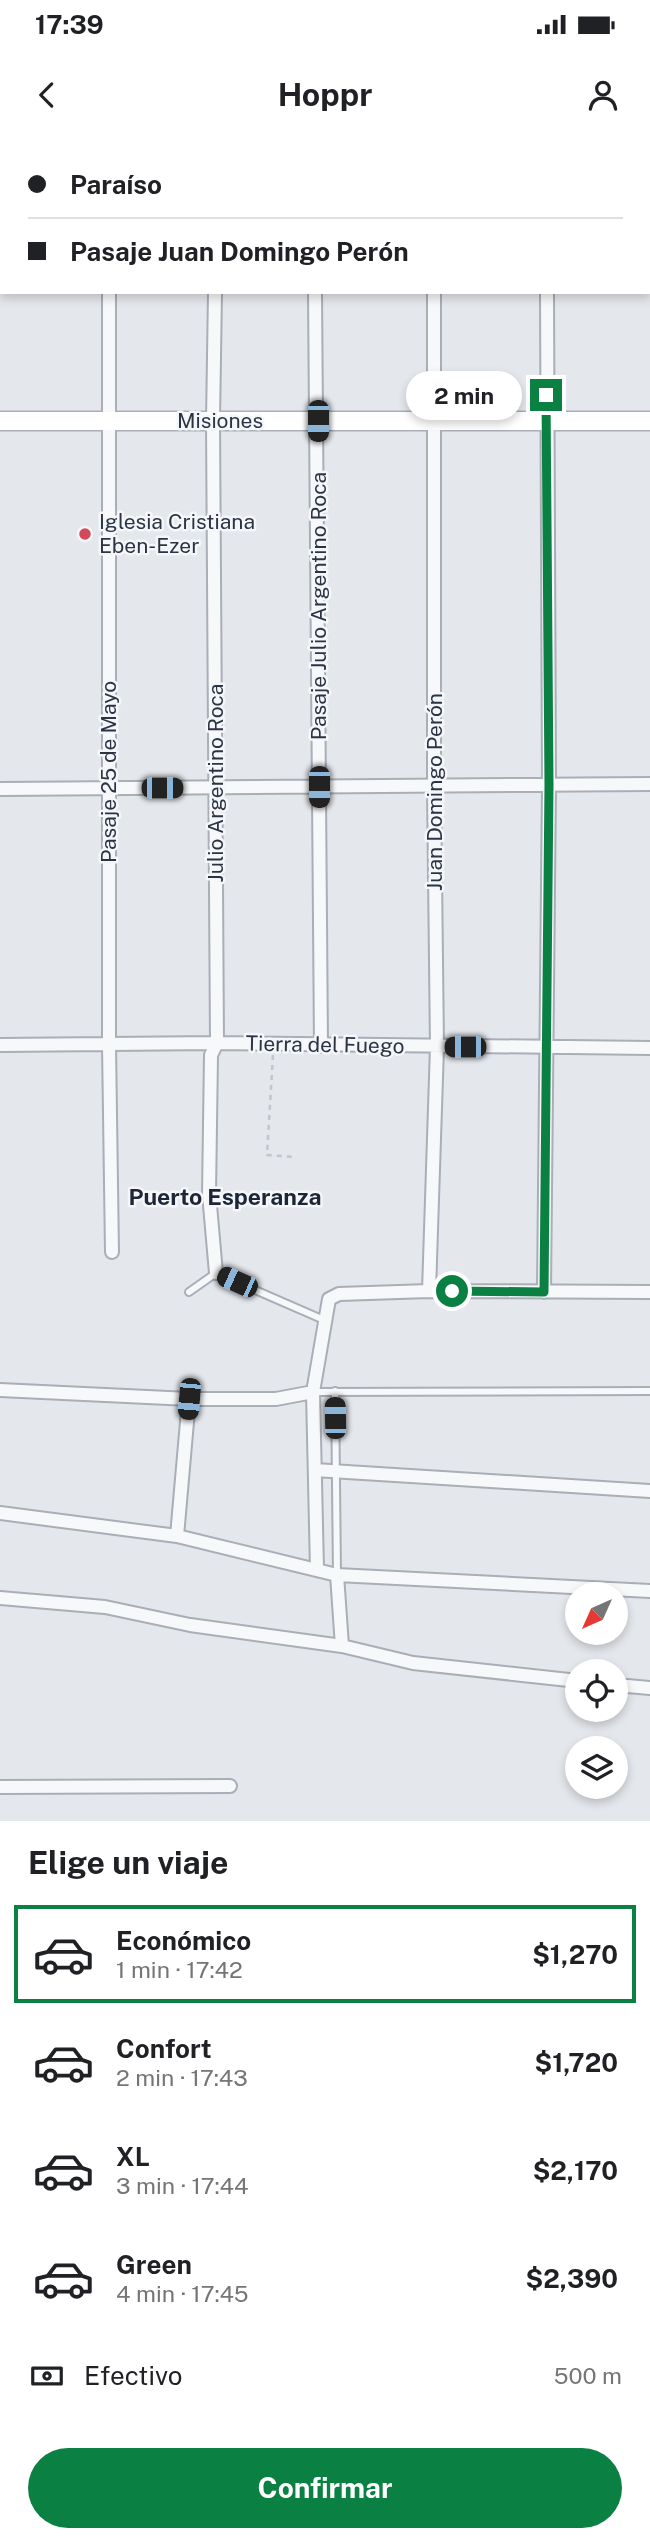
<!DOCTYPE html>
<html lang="es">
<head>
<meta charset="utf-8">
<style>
	:root { --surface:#fff; --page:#f2f2f2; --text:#202124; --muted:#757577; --line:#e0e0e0; --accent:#0b8043 }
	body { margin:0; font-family:"Public Sans",sans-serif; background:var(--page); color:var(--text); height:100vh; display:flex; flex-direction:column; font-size:26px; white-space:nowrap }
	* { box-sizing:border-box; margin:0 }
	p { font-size:23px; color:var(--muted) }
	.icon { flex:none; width:38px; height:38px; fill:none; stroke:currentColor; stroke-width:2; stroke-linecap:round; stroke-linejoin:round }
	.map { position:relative; height:1681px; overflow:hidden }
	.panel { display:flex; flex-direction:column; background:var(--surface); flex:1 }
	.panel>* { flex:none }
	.guide { position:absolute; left:0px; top:0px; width:651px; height:154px; box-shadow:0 4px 10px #0003; display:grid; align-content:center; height:154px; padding:0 28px; background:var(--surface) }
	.needle { width:46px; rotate:225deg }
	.fabs { position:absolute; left:565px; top:1442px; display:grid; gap:14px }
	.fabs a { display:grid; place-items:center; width:63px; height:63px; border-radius:50%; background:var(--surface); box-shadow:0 4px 10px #0003; font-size:35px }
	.end { position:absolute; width:32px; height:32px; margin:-16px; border:9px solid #0b8043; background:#fff; box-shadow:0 0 0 4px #fff }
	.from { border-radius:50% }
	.bubble { position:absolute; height:49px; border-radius:24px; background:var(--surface); box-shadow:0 4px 10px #0003; font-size:23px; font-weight:700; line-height:49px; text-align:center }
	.car { position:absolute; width:21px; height:42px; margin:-21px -10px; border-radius:9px; box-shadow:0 0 5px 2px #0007; background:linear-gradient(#222 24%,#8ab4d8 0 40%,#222 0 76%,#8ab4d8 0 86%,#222 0) }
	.guide b { display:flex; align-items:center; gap:24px; height:66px; font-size:26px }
	.guide b+b { border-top:2px solid var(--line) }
	.guide i { width:18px; height:18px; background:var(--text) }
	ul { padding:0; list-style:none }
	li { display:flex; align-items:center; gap:21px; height:98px; margin:0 14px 10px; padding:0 14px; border:4px solid transparent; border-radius:0px }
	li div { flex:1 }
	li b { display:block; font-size:26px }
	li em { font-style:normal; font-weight:700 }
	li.on { border-color:var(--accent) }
	li>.icon { width:63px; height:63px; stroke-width:1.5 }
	h2 { padding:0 28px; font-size:32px; line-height:84px }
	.pay { display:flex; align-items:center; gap:18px; height:77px; padding:0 28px; font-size:26px }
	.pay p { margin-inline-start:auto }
	.cta { display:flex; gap:14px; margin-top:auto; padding:14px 28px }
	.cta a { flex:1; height:80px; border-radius:42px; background:var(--accent); color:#fff; font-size:28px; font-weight:700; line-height:80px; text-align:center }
	.status { display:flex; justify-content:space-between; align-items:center; height:49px; padding:0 35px; background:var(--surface); direction:ltr }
	.status svg { height:19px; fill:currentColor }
	header { display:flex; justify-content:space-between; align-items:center; height:91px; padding:0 28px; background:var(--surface); font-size:32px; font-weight:700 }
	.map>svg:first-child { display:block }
</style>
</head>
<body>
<div class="status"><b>17:39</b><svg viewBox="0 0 49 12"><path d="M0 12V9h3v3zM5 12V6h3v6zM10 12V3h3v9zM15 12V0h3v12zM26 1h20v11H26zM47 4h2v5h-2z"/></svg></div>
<header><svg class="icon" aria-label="back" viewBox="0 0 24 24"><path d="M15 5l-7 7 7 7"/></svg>Hoppr<svg class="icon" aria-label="person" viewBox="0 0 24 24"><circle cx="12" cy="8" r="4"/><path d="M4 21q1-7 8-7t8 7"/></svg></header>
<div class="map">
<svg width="650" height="1681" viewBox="0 0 650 1681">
	<rect width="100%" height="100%" fill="#e4e7ec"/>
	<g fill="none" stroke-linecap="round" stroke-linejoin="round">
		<path stroke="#9fb4cc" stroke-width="4.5" d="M395,2l1,-2"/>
		<defs>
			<path id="lane" d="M189,1152l27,-19 108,47
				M335,1251l2,184
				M313,1252l337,-1"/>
			<path id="street" d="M111,2v-2
				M217,2v-2
				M548,2v-2
				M109,152v753l3,207
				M215,152l-2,129 4,622 -6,12 -2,139 7,79
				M315,152l6,754
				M0,649l650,-5
				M0,905l217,-2 433,5
				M429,1151l8,-244 -3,-261v-494
				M544,1152l5,-507 -2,-493
				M0,1250l189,9h87l37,-7
				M315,1330l335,21
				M0,1373l177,23 160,39 313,16
				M177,1396l12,-137
				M317,1430l-4,-178 16,-93 10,-5 90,-3 221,1
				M337,1435l5,71
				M0,1458l105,9 85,18 152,21 71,17 165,18
				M616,1545l34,3
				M0,1647l230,-1"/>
			<path id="secondary" d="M0,281h650"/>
		</defs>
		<use href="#lane" stroke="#a9aeb7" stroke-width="10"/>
		<use href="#street" stroke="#a9aeb7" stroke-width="16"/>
		<use href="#secondary" stroke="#a9aeb7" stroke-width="21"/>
		<path stroke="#c2c5cb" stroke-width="2.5" stroke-dasharray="5 5" stroke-linecap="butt" d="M273,915l-6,100 28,2"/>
		<use href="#lane" stroke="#f7f8fa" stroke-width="6"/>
		<use href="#street" stroke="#f7f8fa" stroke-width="12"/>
		<use href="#secondary" stroke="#fff" stroke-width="18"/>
	</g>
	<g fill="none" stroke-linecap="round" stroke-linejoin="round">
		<path stroke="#0b8043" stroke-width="9" d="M452,1151l92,1 5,-507 -3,-390"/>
	</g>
	<circle fill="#d1495b" stroke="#f4f6f9" stroke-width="2.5" cx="85" cy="394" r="7"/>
	<g text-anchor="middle" stroke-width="5" stroke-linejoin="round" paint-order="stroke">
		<g font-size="21" fill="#2b3445" stroke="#f4f6f9">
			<text x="220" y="288">Misiones</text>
			<text transform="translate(319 466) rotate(-90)" y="7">Pasaje Julio Argentino Roca</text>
			<text transform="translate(109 632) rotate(-90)" y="7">Pasaje 25 de Mayo</text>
			<text transform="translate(216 643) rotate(-90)" y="7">Julio Argentino Roca</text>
			<text transform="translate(435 652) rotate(-90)" y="7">Juan Domingo Perón</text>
			<text transform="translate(325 905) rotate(1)" y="7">Tierra del Fuego</text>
		</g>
		<g font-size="21" fill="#2b3445" stroke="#f4f6f9" text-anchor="start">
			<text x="99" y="389">Iglesia Cristiana<tspan x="99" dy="24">Eben-Ezer</tspan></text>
		</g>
		<g font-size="23" font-weight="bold" fill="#1d2536" stroke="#f4f6f9">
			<text x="225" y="1065">Puerto Esperanza</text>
		</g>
	</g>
</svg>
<div class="fabs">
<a><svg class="needle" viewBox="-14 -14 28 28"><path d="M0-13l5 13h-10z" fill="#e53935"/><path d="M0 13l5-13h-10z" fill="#757577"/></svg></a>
<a><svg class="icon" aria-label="locate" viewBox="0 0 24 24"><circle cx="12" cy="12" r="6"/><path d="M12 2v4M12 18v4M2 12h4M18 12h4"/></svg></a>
<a><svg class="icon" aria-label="layers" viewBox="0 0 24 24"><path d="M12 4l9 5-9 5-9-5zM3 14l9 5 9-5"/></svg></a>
</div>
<i class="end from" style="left:452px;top:1151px"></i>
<i class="end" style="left:546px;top:255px"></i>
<div class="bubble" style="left:406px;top:231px;width:116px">2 min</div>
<i class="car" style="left:318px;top:281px;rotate:180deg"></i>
<i class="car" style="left:319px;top:647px;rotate:180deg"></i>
<i class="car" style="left:162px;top:648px;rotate:90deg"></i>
<i class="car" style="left:465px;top:907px;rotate:270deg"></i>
<i class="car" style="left:237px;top:1142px;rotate:294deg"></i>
<i class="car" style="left:189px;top:1259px;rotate:185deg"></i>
<i class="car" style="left:335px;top:1278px;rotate:359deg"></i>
<div class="guide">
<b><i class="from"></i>Paraíso</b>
<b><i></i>Pasaje Juan Domingo Perón</b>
</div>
</div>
<section class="panel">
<h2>Elige un viaje</h2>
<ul>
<li class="on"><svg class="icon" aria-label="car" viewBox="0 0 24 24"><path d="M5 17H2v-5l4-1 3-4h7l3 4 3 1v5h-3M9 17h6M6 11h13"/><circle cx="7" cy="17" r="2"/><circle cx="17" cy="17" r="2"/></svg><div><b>Económico</b><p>1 min · 17:42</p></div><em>$1,270</em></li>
<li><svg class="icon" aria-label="car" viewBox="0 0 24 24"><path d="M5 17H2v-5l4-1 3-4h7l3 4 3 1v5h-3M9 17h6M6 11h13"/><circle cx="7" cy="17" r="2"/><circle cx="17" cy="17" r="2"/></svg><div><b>Confort</b><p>2 min · 17:43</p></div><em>$1,720</em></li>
<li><svg class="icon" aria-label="car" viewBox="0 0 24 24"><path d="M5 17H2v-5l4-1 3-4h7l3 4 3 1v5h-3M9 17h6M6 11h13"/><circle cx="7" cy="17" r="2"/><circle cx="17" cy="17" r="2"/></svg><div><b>XL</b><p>3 min · 17:44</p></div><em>$2,170</em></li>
<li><svg class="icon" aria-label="car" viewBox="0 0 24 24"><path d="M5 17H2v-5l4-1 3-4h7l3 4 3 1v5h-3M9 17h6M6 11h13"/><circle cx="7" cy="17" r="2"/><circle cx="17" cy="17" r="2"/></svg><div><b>Green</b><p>4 min · 17:45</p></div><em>$2,390</em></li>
</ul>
<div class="pay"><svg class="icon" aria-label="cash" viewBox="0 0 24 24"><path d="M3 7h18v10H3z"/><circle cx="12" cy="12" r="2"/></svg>Efectivo<p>500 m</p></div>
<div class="cta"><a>Confirmar</a></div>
</section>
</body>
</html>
